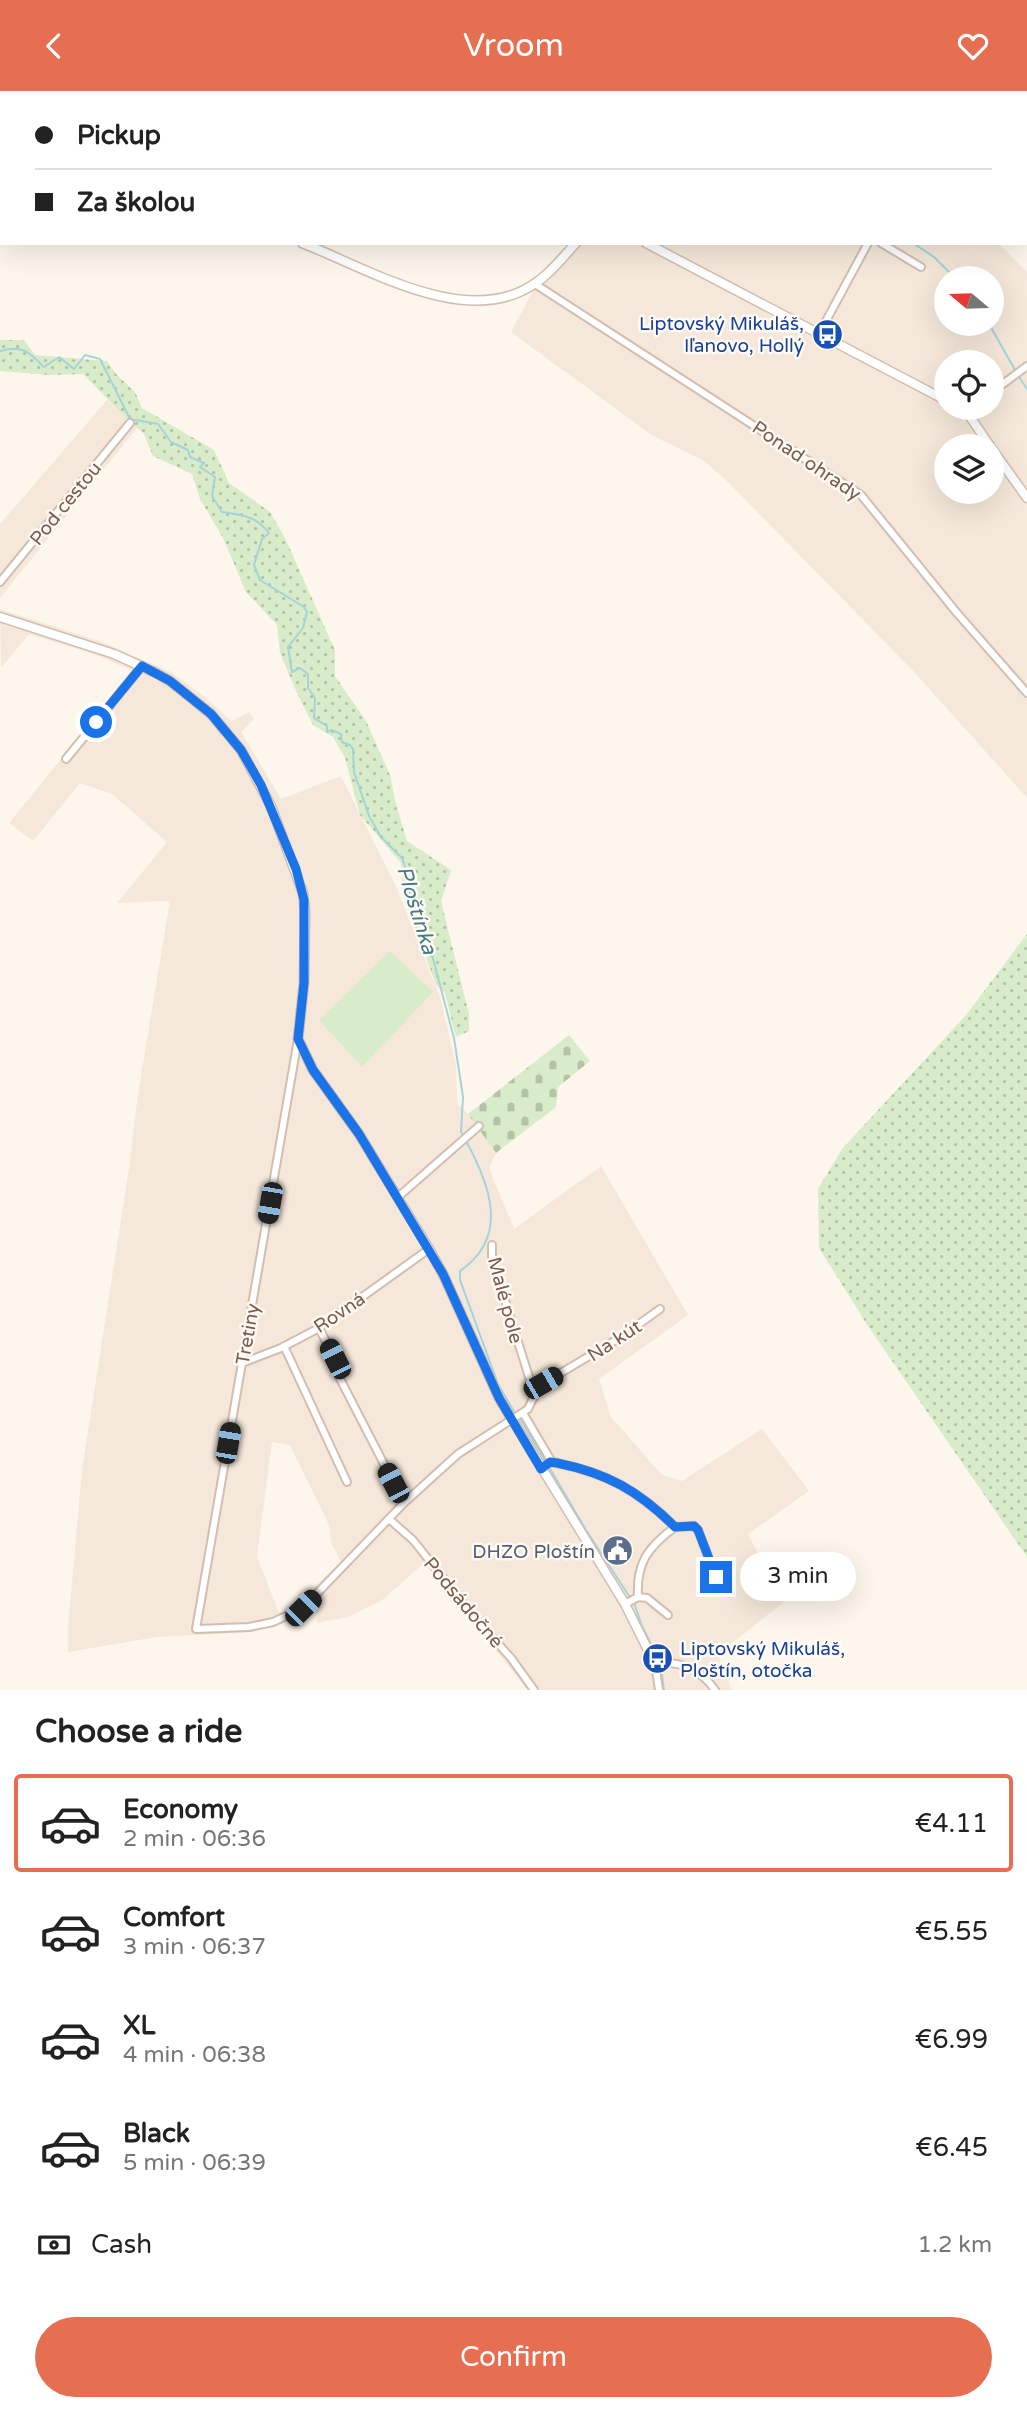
<!DOCTYPE html>
<html lang="en">
<head>
<meta charset="utf-8">
<style>
	:root { --surface:#fff; --page:#f2f2f2; --text:#222; --muted:#767676; --line:#e0e0e0; --accent:#e76f51 }
	body { margin:0; font-family:"Varela Round",sans-serif; background:var(--page); color:var(--text); height:100vh; display:flex; flex-direction:column; font-size:26px; white-space:nowrap }
	* { box-sizing:border-box; margin:0 }
	p { font-size:23px; color:var(--muted) }
	.icon { flex:none; width:38px; height:38px; fill:none; stroke:currentColor; stroke-width:2; stroke-linecap:round; stroke-linejoin:round }
	.map { position:relative; height:1599px; overflow:hidden }
	.drawer { display:flex; flex-direction:column; background:var(--surface); flex:1 }
	.drawer>* { flex:none }
	.guide { position:absolute; left:0px; top:0px; width:1027px; height:154px; box-shadow:0 7px 28px #0002; display:grid; align-content:center; height:154px; padding:0 35px; background:var(--surface) }
	.needle { width:46px; rotate:289deg }
	.fabs { position:absolute; left:934px; top:175px; display:grid; gap:14px }
	.fabs a { display:grid; place-items:center; width:70px; height:70px; border-radius:50%; background:var(--surface); box-shadow:0 7px 28px #0002; font-size:35px }
	.end { position:absolute; width:32px; height:32px; margin:-16px; border:9px solid #1a73e8; background:#fff; box-shadow:0 0 0 4px #fff }
	.from { border-radius:50% }
	.bubble { position:absolute; height:49px; border-radius:24px; background:var(--surface); box-shadow:0 7px 28px #0002; font-size:23px; font-weight:600; line-height:49px; text-align:center }
	.car { position:absolute; width:21px; height:42px; margin:-21px -10px; border-radius:9px; box-shadow:0 0 5px 2px #0007; background:linear-gradient(#222 24%,#8ab4d8 0 40%,#222 0 76%,#8ab4d8 0 86%,#222 0) }
	.guide b { display:flex; align-items:center; gap:24px; height:66px; font-size:26px }
	.guide b+b { border-top:2px solid var(--line) }
	.guide i { width:18px; height:18px; background:var(--text) }
	ul { padding:0; list-style:none }
	li { display:flex; align-items:center; gap:21px; height:98px; margin:0 14px 10px; padding:0 21px; border:4px solid transparent; border-radius:7px }
	li div { flex:1 }
	li b { display:block; font-size:26px }
	li em { font-style:normal; font-weight:600 }
	li.selected { border-color:var(--accent) }
	li>.icon { width:63px; height:63px; stroke-width:1.5 }
	h2 { padding:0 35px; font-size:32px; line-height:84px }
	.pay { display:flex; align-items:center; gap:18px; height:77px; padding:0 35px; font-size:26px }
	.pay p { margin-inline-start:auto }
	.primary-button { display:flex; gap:14px; margin-top:auto; padding:14px 35px }
	.primary-button a { flex:1; height:80px; border-radius:42px; background:var(--accent); color:#fff; font-size:28px; font-weight:600; line-height:80px; text-align:center }
	header { display:flex; justify-content:space-between; align-items:center; height:91px; padding:0 35px; background:var(--accent); color:#fff; font-size:32px; font-weight:600 }
	.map>svg:first-child { display:block }
</style>
</head>
<body>
<header><svg class="icon" aria-label="back" viewBox="0 0 24 24"><path d="M15 5l-7 7 7 7"/></svg>Vroom<svg class="icon" aria-label="heart" viewBox="0 0 24 24"><path d="M12 20l-8-8c-3-5 5-10 8-4 3-6 11-1 8 4z"/></svg></header>
<div class="map">
<svg width="1027" height="1599" viewBox="0 0 1027 1599">
	<defs>
		<pattern id="grass-dots" width="8" height="8" patternUnits="userSpaceOnUse" patternTransform="scale(1.75)"><rect width="8" height="8" fill="#d8ecc9"/><path d="M2 2h.1M6 6h.1" fill="none" stroke="#b4c2a5" stroke-width="1.8" stroke-linecap="round"/></pattern>
		<pattern id="cemetery-stones" width="16" height="16" patternUnits="userSpaceOnUse" patternTransform="scale(1.75)"><rect width="16" height="16" fill="#d8ecc9"/><path d="M2 7V4a2 2 0 0 1 4 0v3zM10 15v-3a2 2 0 0 1 4 0v3z" fill="#b4c2a5"/></pattern>
	</defs>
	<rect width="100%" height="100%" fill="#fdf6ec"/>
	<path fill="#f5e8da" fill-rule="evenodd" d="M587,0h252l2,2h-253z
		M572,152h426l29,29v526l-110,-123 -188,-192 -26,-23 -50,-24 -142,-104 23,-43zM947,187h45v46h-45zM947,271h45v46h-45zM947,355h45v46h-45z
		M107,309l31,27 -138,171v-74z
		M0,518l102,33 69,30 34,25 26,24 18,-9 5,7 -13,13 40,67 60,-23 56,113 43,108 16,67 1,40 11,10 28,39 -7,15 25,61 87,-63 87,149 -89,64 12,38 51,58 20,6 80,-52 47,62 -61,43 36,68 -66,52 14,36h-204l-104,-127 -43,38 -33,16 -31,6 -4,-35 28,-26 -10,-20 -2,-17 -39,-80 -18,-3 -15,115 26,66 -30,9 -96,5 -89,15v-25l14,-157 47,-302 9,-74 32,-193 -53,2 50,-61 -55,-48 -32,-11 -47,58 -24,-18 124,-152 -37,-16 -67,-21 -28,34z"/>
	<path fill="url(#grass-dots)" d="M0,249h24l11,15 72,6 9,13 19,18 7,16 72,42 15,33 41,29 15,26 50,112v26l31,45 24,54 6,29 11,37 44,29 -10,31 28,113v17l-13,6 -11,-44 -9,-8 -33,-92 -2,-30 -41,-48 -15,-57 -12,-21 -20,-12 -16,-32 -17,-40 -3,-28 -31,-33 -23,-54 -23,-39 -8,-25 -39,-18 -9,-22 -19,-17 -42,-43 -33,1 -50,-4z
		M1027,843v623l-159,-231 -49,-78 -1,-59 24,-40 124,-134z"/>
	<path fill="url(#cemetery-stones)" d="M569,944l21,26 -32,26 -2,20 -60,46 -28,-39z"/>
	<path fill="#d8ecc9" d="M390,860l43,41 -71,75 -43,-47z"/>
	<g fill="none" stroke-linecap="round" stroke-linejoin="round">
		<path stroke="#a5d3da" stroke-width="2" d="M713,0l2,2
			M913,152l21,14 21,21
			M989,233l26,46
			M0,260c23,-6 28,0 44,16l15,-10 15,12 11,-14 15,4 30,60 28,5 13,18 17,8 2,7 14,6 -4,4 15,10 -3,19 10,16c20,3 34,4 47,21l-7,6 -8,26 6,15 44,27 3,5 -4,16 -15,19 4,25 8,-4 8,6v14l7,10 -1,20 13,8v6l5,-2 9,4 1,8 8,3 3,4 1,23 15,44 12,21 21,21 17,48 35,132 9,59 -2,35 3,4
			M1018,284l9,14
			M466,1050c24,44 44,96 -6,130v9l38,104 18,31
			M520,1328l26,43
			M549,1376l37,63 45,69
			M634,1512l8,23 17,34
			M661,1578l3,21"/>
		<defs>
			<path id="minor" d="M699,0l1,2
				M723,0l2,2
				M881,152l40,24
				M535,193l326,211 96,118 70,80
				M819,243l49,-91
				M992,301l35,-26
				M0,491l130,-159
				M66,668l76,-93
				M298,948l-102,590 53,-2 24,-5 30,-14 101,-105 54,-49 70,-45 11,-23 82,-49 39,-28
				M398,1106l81,-71
				M492,1154v14l42,134
				M319,1237l16,31v10l69,134
				M284,1255l63,136
				M242,1272l39,-15 38,-20 110,-79
				M523,1322l29,49
				M541,1378l9,-7 7,1c50,10 82,28 118,64l19,-1 4,4 18,47
				M389,1428l24,21 63,79 35,39 23,32
				M638,1506l9,1 21,17
				M625,1513l13,-7c-2,-34 10,-50 37,-70
				M659,1599l-4,-26c25,-4 46,6 60,26"/>
			<path id="tertiary" d="M0,69h2
				M302,152c65,25 165,87 232,41 16,-10 29,-27 42,-41
				M646,152l301,158
				M960,317l6,3 24,35
				M992,358l35,49
				M0,526l114,37 42,19 14,8 41,33 30,36 30,56 32,87 2,19 -1,71 -6,56 15,31 46,64 70,115 14,25 56,124 126,206 30,60"/>
		</defs>
		<use href="#minor" stroke="#d1beb0" stroke-width="10"/>
		<use href="#tertiary" stroke="#d1beb0" stroke-width="11"/>
		<use href="#minor" stroke="#fff" stroke-width="6"/>
		<use href="#tertiary" stroke="#fff" stroke-width="8"/>
	</g>
	<g fill="none" stroke-linecap="round" stroke-linejoin="round">
		<path stroke="#1a73e8" stroke-width="9" d="M96,631l46,-56 28,15 41,33 30,36 20,35 35,84 8,31v83l-6,56 15,31 46,64 84,140 56,124 42,71 9,-7 7,1c50,10 82,28 118,64l19,-1 4,4 18,47"/>
	</g>
	<defs>
		<symbol id="bus-disc" viewBox="-11 -11 22 22"><circle r="9.5" fill="#1a4fb4" stroke="#fffaf3"/><path d="M-5-6H5V4H4V6H2V4H-2V6H-4V4H-5ZM-3.5-4V0h7V-4ZM-3.5 1.2v1.5H-2V1.2ZM2 1.2v1.5H3.5V1.2Z" fill="#fff"/></symbol>
		<symbol id="civic-disc" viewBox="-11 -11 22 22"><circle r="9.5" fill="#5c6f8a" stroke="#fffaf3"/><path d="M-.6-6.5H3V-4.5H.6V-3L4-1V1h2V6H-6V1h2V-1L-.6-3ZM-1.2 2.5V6h2.4V2.5Z" fill="#fff"/></symbol>
	</defs>
	<g fill-rule="evenodd">
		<use href="#bus-disc" x="810" y="226" width="35" height="35"/>
		<use href="#civic-disc" x="600" y="1442" width="35" height="35"/>
		<use href="#bus-disc" x="640" y="1550" width="35" height="35"/>
	</g>
	<g text-anchor="middle" stroke-width="5" stroke-linejoin="round" paint-order="stroke">
		<g font-size="19" fill="#164399" stroke="#fffaf3" text-anchor="end">
			<text x="804" y="239">Liptovský Mikuláš,<tspan x="804" dy="22">Iľanovo, Hollý</tspan></text>
			<text x="680" y="1564" text-anchor="start">Liptovský Mikuláš,<tspan x="680" dy="22">Ploštín, otočka</tspan></text>
		</g>
		<g font-size="19" fill="#7a5c4d" stroke="#fffaf3">
			<text transform="translate(807 369) rotate(34)" y="7">Ponad ohrady</text>
			<text transform="translate(65 412) rotate(-51)" y="7">Pod cestou</text>
			<text transform="translate(506 1209) rotate(75)" y="7">Malé pole</text>
			<text transform="translate(339 1221) rotate(-34)" y="7">Rovná</text>
			<text transform="translate(247 1243) rotate(-80)" y="7">Tretiny</text>
			<text transform="translate(614 1249) rotate(-33)" y="7">Na kút</text>
			<text transform="translate(464 1511) rotate(50)" y="7">Podsádočné</text>
		</g>
		<g font-size="19" fill="#4e5e75" stroke="#fffaf3" text-anchor="end">
			<text x="595" y="1467">DHZO Ploštín</text>
		</g>
		<g font-size="21" font-style="italic" fill="#437c86" stroke="#fffaf3">
			<text transform="translate(417 819) rotate(73)" y="7">Ploštínka</text>
		</g>
	</g>
</svg>
<div class="fabs">
<a><svg class="needle" viewBox="-14 -14 28 28"><path d="M0-13l5 13h-10z" fill="#e53935"/><path d="M0 13l5-13h-10z" fill="#767676"/></svg></a>
<a><svg class="icon" aria-label="locate" viewBox="0 0 24 24"><circle cx="12" cy="12" r="6"/><path d="M12 2v4M12 18v4M2 12h4M18 12h4"/></svg></a>
<a><svg class="icon" aria-label="layers" viewBox="0 0 24 24"><path d="M12 4l9 5-9 5-9-5zM3 14l9 5 9-5"/></svg></a>
</div>
<i class="end from" style="left:96px;top:631px"></i>
<i class="end" style="left:716px;top:1486px"></i>
<div class="bubble" style="left:740px;top:1461px;width:116px">3 min</div>
<i class="car" style="left:270px;top:1112px;rotate:190deg"></i>
<i class="car" style="left:335px;top:1268px;rotate:333deg"></i>
<i class="car" style="left:543px;top:1292px;rotate:60deg"></i>
<i class="car" style="left:228px;top:1352px;rotate:10deg"></i>
<i class="car" style="left:393px;top:1392px;rotate:332deg"></i>
<i class="car" style="left:303px;top:1517px;rotate:45deg"></i>
<div class="guide">
<b><i class="from"></i>Pickup</b>
<b><i></i>Za školou</b>
</div>
</div>
<section class="drawer">
<h2>Choose a ride</h2>
<ul>
<li class="selected"><svg class="icon" aria-label="car" viewBox="0 0 24 24"><path d="M5 17H2v-5l4-1 3-4h7l3 4 3 1v5h-3M9 17h6M6 11h13"/><circle cx="7" cy="17" r="2"/><circle cx="17" cy="17" r="2"/></svg><div><b>Economy</b><p>2 min · 06:36</p></div><em>€4.11</em></li>
<li><svg class="icon" aria-label="car" viewBox="0 0 24 24"><path d="M5 17H2v-5l4-1 3-4h7l3 4 3 1v5h-3M9 17h6M6 11h13"/><circle cx="7" cy="17" r="2"/><circle cx="17" cy="17" r="2"/></svg><div><b>Comfort</b><p>3 min · 06:37</p></div><em>€5.55</em></li>
<li><svg class="icon" aria-label="car" viewBox="0 0 24 24"><path d="M5 17H2v-5l4-1 3-4h7l3 4 3 1v5h-3M9 17h6M6 11h13"/><circle cx="7" cy="17" r="2"/><circle cx="17" cy="17" r="2"/></svg><div><b>XL</b><p>4 min · 06:38</p></div><em>€6.99</em></li>
<li><svg class="icon" aria-label="car" viewBox="0 0 24 24"><path d="M5 17H2v-5l4-1 3-4h7l3 4 3 1v5h-3M9 17h6M6 11h13"/><circle cx="7" cy="17" r="2"/><circle cx="17" cy="17" r="2"/></svg><div><b>Black</b><p>5 min · 06:39</p></div><em>€6.45</em></li>
</ul>
<div class="pay"><svg class="icon" aria-label="cash" viewBox="0 0 24 24"><path d="M3 7h18v10H3z"/><circle cx="12" cy="12" r="2"/></svg>Cash<p>1.2 km</p></div>
<div class="primary-button"><a>Confirm</a></div>
</section>
</body>
</html>
